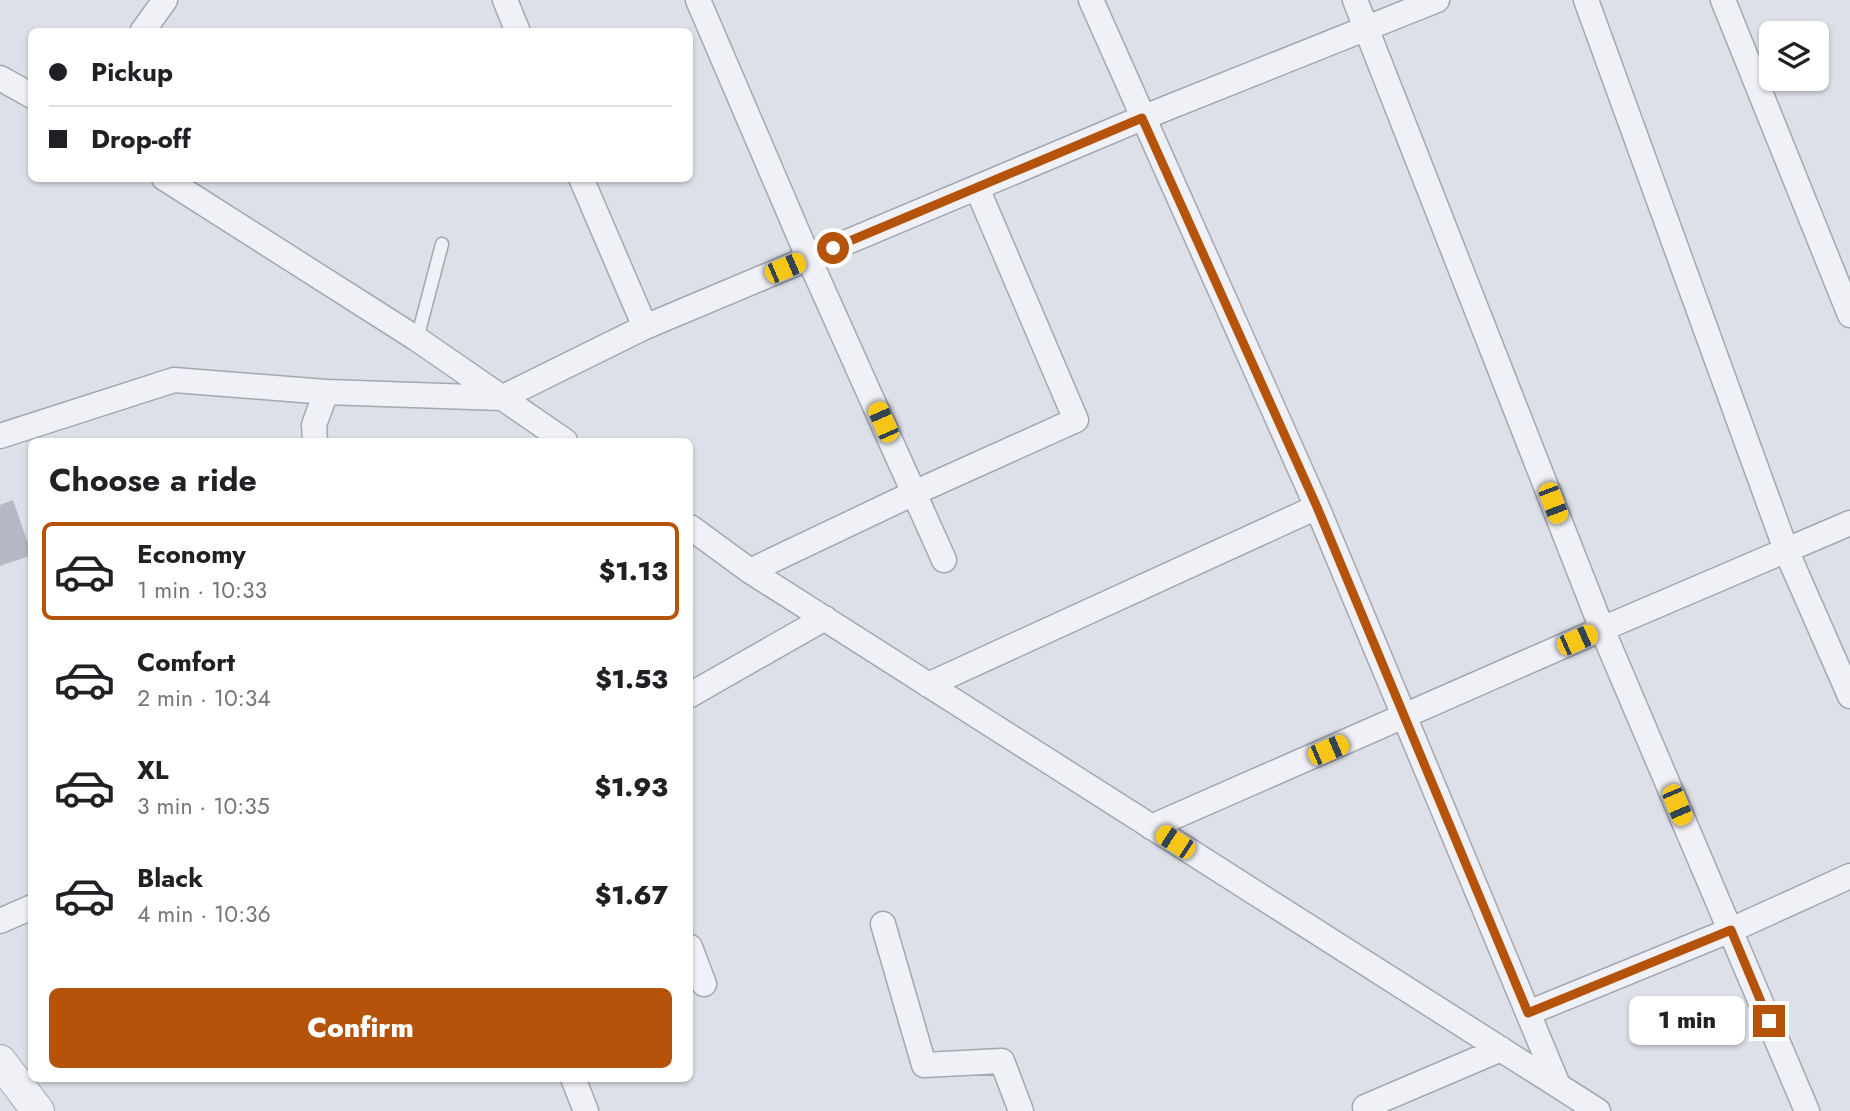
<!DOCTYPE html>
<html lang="en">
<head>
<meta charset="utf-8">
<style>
	:root { --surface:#fff; --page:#f2f2f2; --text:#202124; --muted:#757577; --line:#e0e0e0; --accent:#b45309 }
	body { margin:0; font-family:Jost,sans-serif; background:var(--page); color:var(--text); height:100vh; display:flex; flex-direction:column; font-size:26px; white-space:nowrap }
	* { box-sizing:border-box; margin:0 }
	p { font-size:23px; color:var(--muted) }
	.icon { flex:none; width:38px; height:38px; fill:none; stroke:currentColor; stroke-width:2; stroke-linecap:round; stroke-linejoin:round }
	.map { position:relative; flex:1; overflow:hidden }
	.panel { position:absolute; left:28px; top:438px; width:665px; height:644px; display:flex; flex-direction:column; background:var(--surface); border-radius:10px; box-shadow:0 2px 5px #0004 }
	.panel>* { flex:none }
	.guide { position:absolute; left:28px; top:28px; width:665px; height:154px; border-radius:10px; box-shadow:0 2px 5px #0004; display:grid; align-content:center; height:154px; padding:0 21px; background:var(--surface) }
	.fabs { position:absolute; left:1759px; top:21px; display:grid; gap:14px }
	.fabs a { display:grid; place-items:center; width:70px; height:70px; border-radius:10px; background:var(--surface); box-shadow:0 2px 5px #0004; font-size:35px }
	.end { position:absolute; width:32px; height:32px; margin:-16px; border:9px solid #b45309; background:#fff; box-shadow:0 0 0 4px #fff }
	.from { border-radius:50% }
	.bubble { position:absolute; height:49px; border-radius:10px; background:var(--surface); box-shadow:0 2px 5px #0004; font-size:23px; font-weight:800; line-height:49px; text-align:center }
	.car { position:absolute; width:21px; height:42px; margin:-21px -10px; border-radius:9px; box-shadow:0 0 5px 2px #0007; background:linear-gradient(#f5c518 24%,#345 0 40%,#f5c518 0 76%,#345 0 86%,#f5c518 0) }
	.guide b { display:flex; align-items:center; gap:24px; height:66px; font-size:26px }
	.guide b+b { border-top:2px solid var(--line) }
	.guide i { width:18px; height:18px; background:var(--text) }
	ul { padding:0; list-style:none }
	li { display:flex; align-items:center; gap:21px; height:98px; margin:0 14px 10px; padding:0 7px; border:4px solid transparent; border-radius:10px }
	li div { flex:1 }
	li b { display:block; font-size:26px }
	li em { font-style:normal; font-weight:800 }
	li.on { border-color:var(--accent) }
	li>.icon { width:63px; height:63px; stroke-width:1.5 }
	h2 { padding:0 21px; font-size:32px; line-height:84px }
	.action { display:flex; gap:14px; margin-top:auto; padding:14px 21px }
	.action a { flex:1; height:80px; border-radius:10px; background:var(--accent); color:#fff; font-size:28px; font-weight:800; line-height:80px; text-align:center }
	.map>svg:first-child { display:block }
</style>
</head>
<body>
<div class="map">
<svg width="1850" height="1111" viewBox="0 0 1850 1111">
	<rect width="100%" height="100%" fill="#dde0e8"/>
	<path fill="#b4b9c4" d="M13,500l19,55 -32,11v-61z"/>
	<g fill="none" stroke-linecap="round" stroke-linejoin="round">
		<defs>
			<path id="service" d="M417,339l25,-95"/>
			<path id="minor" d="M505,0l13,32
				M698,0l111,259 135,301
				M1091,0l226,507 241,578
				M1355,0l247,629 205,482
				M1586,0l200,550 64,146
				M1723,0l127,315
				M142,32l23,-32
				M0,78l32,18
				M164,178l253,161 148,102
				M581,178l64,149
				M0,436l174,-56 152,12 175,6 144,-71 497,-209 295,-118
				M315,441l-1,-16 12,-33
				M690,527l60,44 848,540
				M750,571l164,-78 162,-73 -99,-232
				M928,685l389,-178
				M690,695l135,-77
				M1151,827l451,-198 248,-106
				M0,921l32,-14
				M883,924l41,141 78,-4 19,50
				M690,947l14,37
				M1528,1013l203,-83 119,-54
				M573,1078l13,33
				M1367,1111l-2,-4 136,-58"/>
			<path id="tertiary" d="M0,1061l38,50"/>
		</defs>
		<use href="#service" stroke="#a2a7b2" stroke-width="15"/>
		<use href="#minor" stroke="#a2a7b2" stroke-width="27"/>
		<use href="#tertiary" stroke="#a2a7b2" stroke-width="34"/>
		<use href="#service" stroke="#f0f1f6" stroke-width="12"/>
		<use href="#minor" stroke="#f0f1f6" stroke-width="24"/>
		<use href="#tertiary" stroke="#f0f1f6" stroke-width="32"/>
	</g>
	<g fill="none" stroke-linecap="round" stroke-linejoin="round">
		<path stroke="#b45309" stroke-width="9" d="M833,248l309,-130 175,389 211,506 203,-83 38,91"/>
	</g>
</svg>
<div class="fabs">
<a><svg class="icon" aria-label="layers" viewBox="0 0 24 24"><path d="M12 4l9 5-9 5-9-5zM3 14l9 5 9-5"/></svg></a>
</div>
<i class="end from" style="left:833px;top:248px"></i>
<i class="end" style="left:1769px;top:1021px"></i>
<div class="bubble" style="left:1629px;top:996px;width:116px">1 min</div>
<i class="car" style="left:785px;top:268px;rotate:67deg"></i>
<i class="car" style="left:883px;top:422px;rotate:336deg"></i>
<i class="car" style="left:1553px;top:503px;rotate:159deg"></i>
<i class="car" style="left:1577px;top:640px;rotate:66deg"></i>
<i class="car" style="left:1328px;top:750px;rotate:67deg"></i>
<i class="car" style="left:1677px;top:805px;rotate:157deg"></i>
<i class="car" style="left:1175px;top:842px;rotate:303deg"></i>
<div class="guide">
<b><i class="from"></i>Pickup</b>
<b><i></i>Drop-off</b>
</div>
<section class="panel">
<h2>Choose a ride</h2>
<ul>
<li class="on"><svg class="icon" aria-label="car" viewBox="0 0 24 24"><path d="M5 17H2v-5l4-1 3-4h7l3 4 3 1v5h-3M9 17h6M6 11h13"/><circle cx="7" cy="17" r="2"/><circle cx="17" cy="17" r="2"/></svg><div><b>Economy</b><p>1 min · 10:33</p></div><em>$1.13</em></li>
<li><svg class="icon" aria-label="car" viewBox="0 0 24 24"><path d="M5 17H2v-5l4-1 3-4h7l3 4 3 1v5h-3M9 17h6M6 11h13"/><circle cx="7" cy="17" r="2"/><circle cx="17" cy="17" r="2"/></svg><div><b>Comfort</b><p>2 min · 10:34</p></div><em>$1.53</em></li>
<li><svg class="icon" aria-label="car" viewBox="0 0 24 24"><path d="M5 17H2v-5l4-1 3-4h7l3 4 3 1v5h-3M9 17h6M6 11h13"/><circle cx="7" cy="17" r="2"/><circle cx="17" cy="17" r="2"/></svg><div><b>XL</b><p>3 min · 10:35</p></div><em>$1.93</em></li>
<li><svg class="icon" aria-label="car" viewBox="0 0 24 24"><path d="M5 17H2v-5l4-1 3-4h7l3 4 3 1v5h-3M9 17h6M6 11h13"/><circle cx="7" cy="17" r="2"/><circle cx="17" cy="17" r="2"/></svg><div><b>Black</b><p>4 min · 10:36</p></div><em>$1.67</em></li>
</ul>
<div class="action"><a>Confirm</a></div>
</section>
</div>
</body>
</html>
